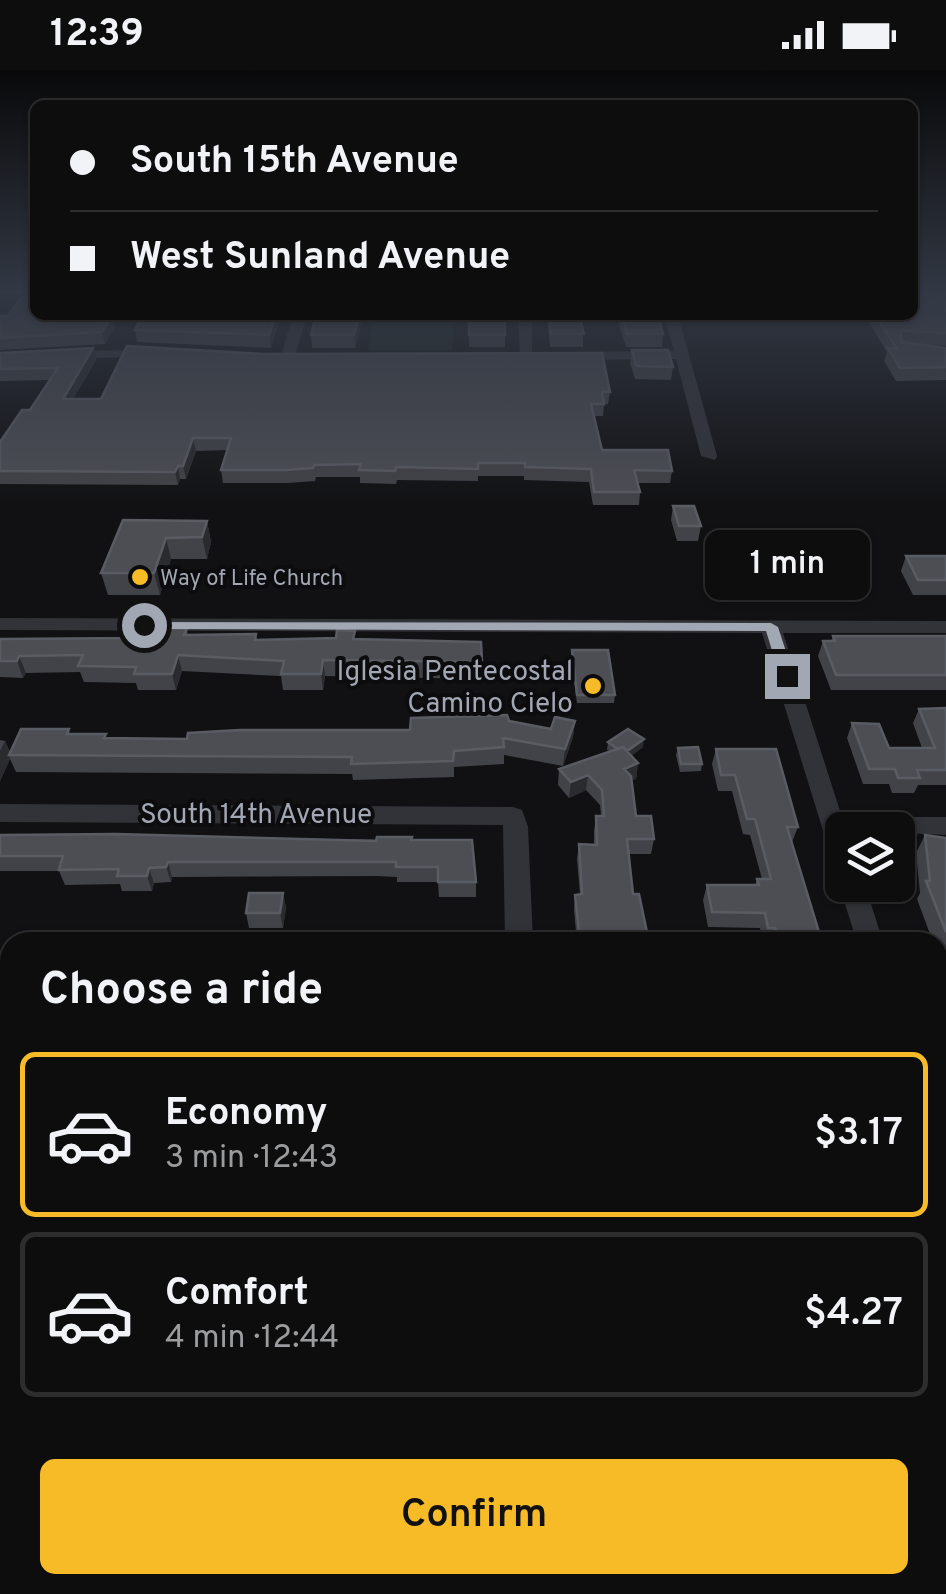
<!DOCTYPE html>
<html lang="en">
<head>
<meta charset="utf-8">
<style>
	:root { --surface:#0d0d0e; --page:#1b1b1c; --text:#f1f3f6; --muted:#9a9c9e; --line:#2d2d2e; --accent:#f6bb27 }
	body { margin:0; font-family:Overpass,sans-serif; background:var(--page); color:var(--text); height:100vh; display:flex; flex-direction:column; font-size:38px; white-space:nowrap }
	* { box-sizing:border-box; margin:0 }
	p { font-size:32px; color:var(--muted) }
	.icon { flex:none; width:55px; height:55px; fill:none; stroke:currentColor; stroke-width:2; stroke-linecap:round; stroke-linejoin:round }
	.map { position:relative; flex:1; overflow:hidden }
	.sheet { position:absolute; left:0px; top:862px; width:948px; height:662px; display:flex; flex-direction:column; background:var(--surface); border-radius:30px 30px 0 0; box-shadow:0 2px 8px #0004,0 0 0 2px var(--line) }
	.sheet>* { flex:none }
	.top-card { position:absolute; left:30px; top:30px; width:888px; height:220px; border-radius:15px; box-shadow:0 2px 8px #0004,0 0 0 2px var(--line); display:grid; align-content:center; height:220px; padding:0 40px; background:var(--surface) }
	.buttons { position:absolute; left:825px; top:742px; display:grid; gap:20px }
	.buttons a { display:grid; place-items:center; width:90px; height:90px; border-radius:15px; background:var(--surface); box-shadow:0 2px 8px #0004,0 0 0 2px var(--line); font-size:50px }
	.end { position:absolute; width:45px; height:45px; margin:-22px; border:12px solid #a2a7b4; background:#111; box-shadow:0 0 0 5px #111 }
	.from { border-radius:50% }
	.bubble { position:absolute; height:70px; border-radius:15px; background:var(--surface); box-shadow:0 2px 8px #0004,0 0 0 2px var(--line); font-size:32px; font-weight:600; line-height:70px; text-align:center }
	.top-card b { display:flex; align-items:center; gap:35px; height:95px; font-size:38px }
	.top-card b+b { border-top:2px solid var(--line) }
	.top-card i { width:25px; height:25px; background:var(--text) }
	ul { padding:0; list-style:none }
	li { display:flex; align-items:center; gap:30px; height:165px; margin:0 20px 15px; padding:0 20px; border:5px solid var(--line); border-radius:15px }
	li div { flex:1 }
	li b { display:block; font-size:38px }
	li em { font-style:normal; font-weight:600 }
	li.on { border-color:var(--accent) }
	li>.icon { width:90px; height:90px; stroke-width:1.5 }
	h2 { padding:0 40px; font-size:45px; line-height:120px }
	.cta { display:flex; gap:20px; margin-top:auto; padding:20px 40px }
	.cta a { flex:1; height:115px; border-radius:15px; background:var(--accent); color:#111; font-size:40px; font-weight:600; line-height:115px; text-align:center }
	.status { display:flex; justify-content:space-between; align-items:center; height:70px; padding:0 50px; background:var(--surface); direction:ltr }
	.status svg { height:28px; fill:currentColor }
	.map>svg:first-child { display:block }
</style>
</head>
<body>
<div class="status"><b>12:39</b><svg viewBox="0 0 49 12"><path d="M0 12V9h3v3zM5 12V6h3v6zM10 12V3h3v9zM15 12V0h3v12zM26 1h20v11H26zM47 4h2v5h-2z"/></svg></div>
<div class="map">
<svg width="946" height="1524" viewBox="0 0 946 1524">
	<rect width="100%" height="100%" fill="#111113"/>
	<path fill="#1c231d" d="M374,245h80l-2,35h-84z"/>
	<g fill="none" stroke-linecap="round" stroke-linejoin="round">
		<path fill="#323338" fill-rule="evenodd" d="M293,245h14l-12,41 -7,4 -7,-4z
			M518,245h14v44l-12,-3z
			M664,245h14l39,141 -2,4 -14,-4 -25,-97 -107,1 -7,-4 7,-4 105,-1z
			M165,279v6l-5,1 -160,5v-8z
			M0,548l946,3v12h-163l59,184h104v18l-104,-5v35l-9,-2 -71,-230 -762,-3z
			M0,734l513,3 9,3 6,17 5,115h-28l-2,-117 -503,-3z
			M842,808v7h23l18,57h-26l-18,-57z
			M0,1018h10v28h-10z
			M938,1073l8,3v55l-8,-4z
			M0,1310h10v38h-10z
			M316,1515h42v9h-42z"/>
	</g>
	<path fill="#424348" d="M912,222h34v54l-26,-2 26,4v32l-50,1 -12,-20 3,-9 -21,-34v-3h46l7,-9 -7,-10z
		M35,245l77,1 3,11 -10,17 -105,6v-34z
		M232,245h49l-10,33 -134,-6 -2,-12 95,-10z
		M316,245h86v1h-39l-8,32h-43l-1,-13z
		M469,245h36v32h-36z
		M547,245h36v32h-33z
		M616,245h42l5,19 -1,13h-36z
		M93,278l3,12 -23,39 537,-7 -2,12h-4l-1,12h-9l8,34 70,21 -2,12h-32l2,9 -1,13h-46l-4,-23 -65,-2v-4h-46v5l-81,-1 -1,4 -36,-1v-6h-44l-1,4 -27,2h-65l-2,-13 6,-20 -31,1 -10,28h-6l-2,6 -178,-1v-42l30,-32 20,-30 -50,1v-28z
		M632,280l41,17 -2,13 -36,-1 -5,-16z
		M673,436l28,20 -3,15h-21l-6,-21z
		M123,450l84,1 4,21 -4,17h-36l-11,36h-52l-7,-22z
		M906,486h40v39h-33l-12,-24z
		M187,558l1,7 68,-1 1,6 99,-1 125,3 1,37 -157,-3 -2,14h-40l-2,-14 -99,-5 -6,19h-38l-2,-7 -52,-1 -4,-10 -54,1 -3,5 -23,-1v-38l135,-1 30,-2z
		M833,566h113v54h-115l-13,-34 5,-15h8z
		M572,580l43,45 -1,8h-37l-6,-45z
		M946,638v77h-28l-4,8h-22l-3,-9h-26l-16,-46 5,-15 37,25h33l-9,-25 6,-14z
		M509,651l42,8 24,-8 -2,16 -10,29 -59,-11v9l-50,3v10l-101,3 -1,-6 -336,-2 -6,-13 -10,22v-41l5,1 5,11 61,-18 36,4 80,1 223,-9z
		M608,672l35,5 -12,9 7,7 -2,16 -5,1 5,36 18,23 -3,15h-22l4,40 16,48h-72l-3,-32 1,-15 5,-1 -3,-35 2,-15h15v-13l2,-15h5l-1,-11 -14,-15 -17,8 -11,-13 1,-16 51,-18 -3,-1z
		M678,678l24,16 -1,7 -21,1 -4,-17z
		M716,679l82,78 -6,15 30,100h-59l-3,-14 -52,-1 -5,-27 4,-15h48l2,-6h5l-12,-44 -7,-1 -11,-43h-14l-6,-27z
		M0,765l411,5 65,42v15h-37l-1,-15h-41v-5l-21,-1 -204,1 -1,5 -17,1 -2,8h-30l-2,-7 -55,1 -6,-14h-59z
		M925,765l21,3v138l-8,-22v-12h-5l-16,-43 3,-6 -4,-40z
		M283,823l3,15 -3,20h-34l-3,-15z
		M0,911h10v63h-10z
		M10,1068v73h-10v-72z
		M0,1187h10v87h-10z
		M10,1378v113h-10v-91z"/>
	<path fill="#2a2b2e" d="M276,245h5l-10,33 -2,-13z
		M359,245h4l-8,33 -1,-13z
		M112,246l3,11 -10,17 -3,-12z
		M93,278l3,12 -30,51 -3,-12z
		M193,368l3,13 -10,28 -3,-13z
		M178,396l2,13 -2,6 -3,-13z
		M207,451l4,21 -4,17 -5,-22z
		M166,468l5,21 -11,36 -6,-22z
		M178,585l4,16 -6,19 -4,-16z
		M19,586l7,17 -3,5 -6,-17z
		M323,590l2,16 -2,14 -2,-16z
		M575,651l-2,16 -10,29 2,-17z
		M644,669l-1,8 -19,14 1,-8z
		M5,671l6,14h-2l1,4 -10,22v-30z
		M638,693l-2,16 -14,5 2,-15z
		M588,705l-2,15 -17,8 2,-16z
		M168,792l4,15 -1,5 -5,-15z
		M149,798l5,15 -2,8 -5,-15z
		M283,823l3,15 -3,20 -3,-15z"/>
	<path fill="#4d4e54" stroke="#5a5c63" stroke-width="2.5" d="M922,222h24v41l-46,-3 2,12 44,6v19l-46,1 -12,-20 9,1 -22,-34h37v-9h20z
		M22,227h13v18l77,1 -10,16 -102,6v-22h8z
		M142,245l88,5 2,-5h44l-7,20 -134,-5z
		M316,245h43l-5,20h-43z
		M469,245h36v20h-36z
		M549,245h30l5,19h-33z
		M621,245h37l5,19h-36z
		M127,276l137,8 338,-1 8,39h-8l2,12h-13l11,46h66l4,21 -38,-1 6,22h-46l-3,-23 -66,-2v-4h-47v6l-82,-2 -1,4 -36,-1 2,-6 -47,1 -1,3 -27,2h-65l10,-32h-38l-10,28h-5l-3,6 -175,-1v-29l22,-32h8l28,-42 -58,1v-16l93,-5 -30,51h38z
		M632,280h36l5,17 -37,-1z
		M673,436h21l7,20h-22z
		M123,450l84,1 -5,16 -36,1 -12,35h-53z
		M906,486h40v24h-28z
		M168,558h19l-3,7 72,-1 -1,6 81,-2 1,-8 18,1 -2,8 128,3 1,20 -159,-2 -2,14h-40l3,-13 -106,-6 -6,19h-38l2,-7 -58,-1 5,-11 -64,1 -2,5h-17v-22l135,-1 30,-2z
		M833,566h113v39h-110l-13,-34h12z
		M572,580h36l7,45h-38z
		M946,638v62h-29l3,8h-22l-3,-9h-26l-17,-46 27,1 10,24h46l-16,-39z
		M507,645l2,6 42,8 4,-12 20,4 -10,28 -62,-11 1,9 -50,4 -1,10 -102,3 1,-7 -343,-2 12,-26h48l-2,5h39l-2,4 83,1 1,-6 52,-3h170l1,-12z
		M628,659l16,10 -17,12 -4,-4 -5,2 -10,-7z
		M623,677l15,16 -14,6 7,7 5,40h15l3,23h-27l6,55h6l10,48h-61l-1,-10h-8l-4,-37 7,-1 -3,-50 18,1 -1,-29h8l-2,-26 -14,-15 -17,7 -12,-13z
		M698,677l4,17h-21l-3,-16z
		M716,679h60l22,78h-11l35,115h-43l-4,-14h-7l-3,-15 -53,-1 -5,-27h52l-2,-6h14l-16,-60h-8l-12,-44h-14z
		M116,764l260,7 1,-4h35l-1,3h61l4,42h-38v-15h-42v-5h-228l-2,5 -17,1 -2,8h-30l2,-7 -60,1 4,-14h-63v-21z
		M925,765l21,3v94l-20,-51h4z
		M249,823h34l-3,20h-34z
		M0,911h10v47h-10z
		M10,1068v61h-10v-60z
		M0,1187h10v73h-10z
		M6,1378h4v105h-10v-83z"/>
	<linearGradient id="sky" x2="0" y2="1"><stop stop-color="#09090a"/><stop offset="0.51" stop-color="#323844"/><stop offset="1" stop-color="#323844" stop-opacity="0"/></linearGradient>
	<rect width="946" height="436" fill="url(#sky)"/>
	<path fill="#a2a7b4" d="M139,552l632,1 7,4 16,49 -7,5 -7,-5 -14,-45 -622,-2 -7,-4z"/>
	<g fill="#f6bb27" stroke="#0c0c0e" stroke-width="4">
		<circle cx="140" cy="507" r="10"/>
		<circle cx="593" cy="616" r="10"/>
	</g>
	<g text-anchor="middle" stroke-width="8" stroke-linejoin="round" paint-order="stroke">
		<g font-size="22" fill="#a2a7b4" stroke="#0c0c0e" text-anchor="start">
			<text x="160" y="515">Way of Life Church</text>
		</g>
		<g font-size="28" fill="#a2a7b4" stroke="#0c0c0e" text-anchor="end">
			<text x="573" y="610">Iglesia Pentecostal<tspan x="573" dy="32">Camino Cielo</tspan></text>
		</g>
		<g font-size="28" fill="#a2a7b4" stroke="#0c0c0e">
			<text x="256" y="753">South 14th Avenue</text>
		</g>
	</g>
</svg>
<div class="buttons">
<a><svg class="icon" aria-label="layers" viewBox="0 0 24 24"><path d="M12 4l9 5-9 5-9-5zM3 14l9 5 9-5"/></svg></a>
</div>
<i class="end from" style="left:144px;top:555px"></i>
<i class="end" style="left:787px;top:606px"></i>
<div class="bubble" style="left:705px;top:460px;width:165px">1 min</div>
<div class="top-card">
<b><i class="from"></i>South 15th Avenue</b>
<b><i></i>West Sunland Avenue</b>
</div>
<section class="sheet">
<h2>Choose a ride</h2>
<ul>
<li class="on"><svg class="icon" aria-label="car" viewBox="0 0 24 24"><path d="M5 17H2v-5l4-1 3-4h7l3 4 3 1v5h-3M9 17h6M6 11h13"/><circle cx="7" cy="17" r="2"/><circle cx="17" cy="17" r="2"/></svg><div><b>Economy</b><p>3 min · 12:43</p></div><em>$3.17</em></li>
<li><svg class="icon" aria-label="car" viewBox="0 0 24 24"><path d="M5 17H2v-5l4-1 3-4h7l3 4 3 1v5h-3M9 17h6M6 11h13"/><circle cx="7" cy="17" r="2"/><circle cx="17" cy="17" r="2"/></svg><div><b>Comfort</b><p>4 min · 12:44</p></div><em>$4.27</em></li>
</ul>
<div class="cta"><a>Confirm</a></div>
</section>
</div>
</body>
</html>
